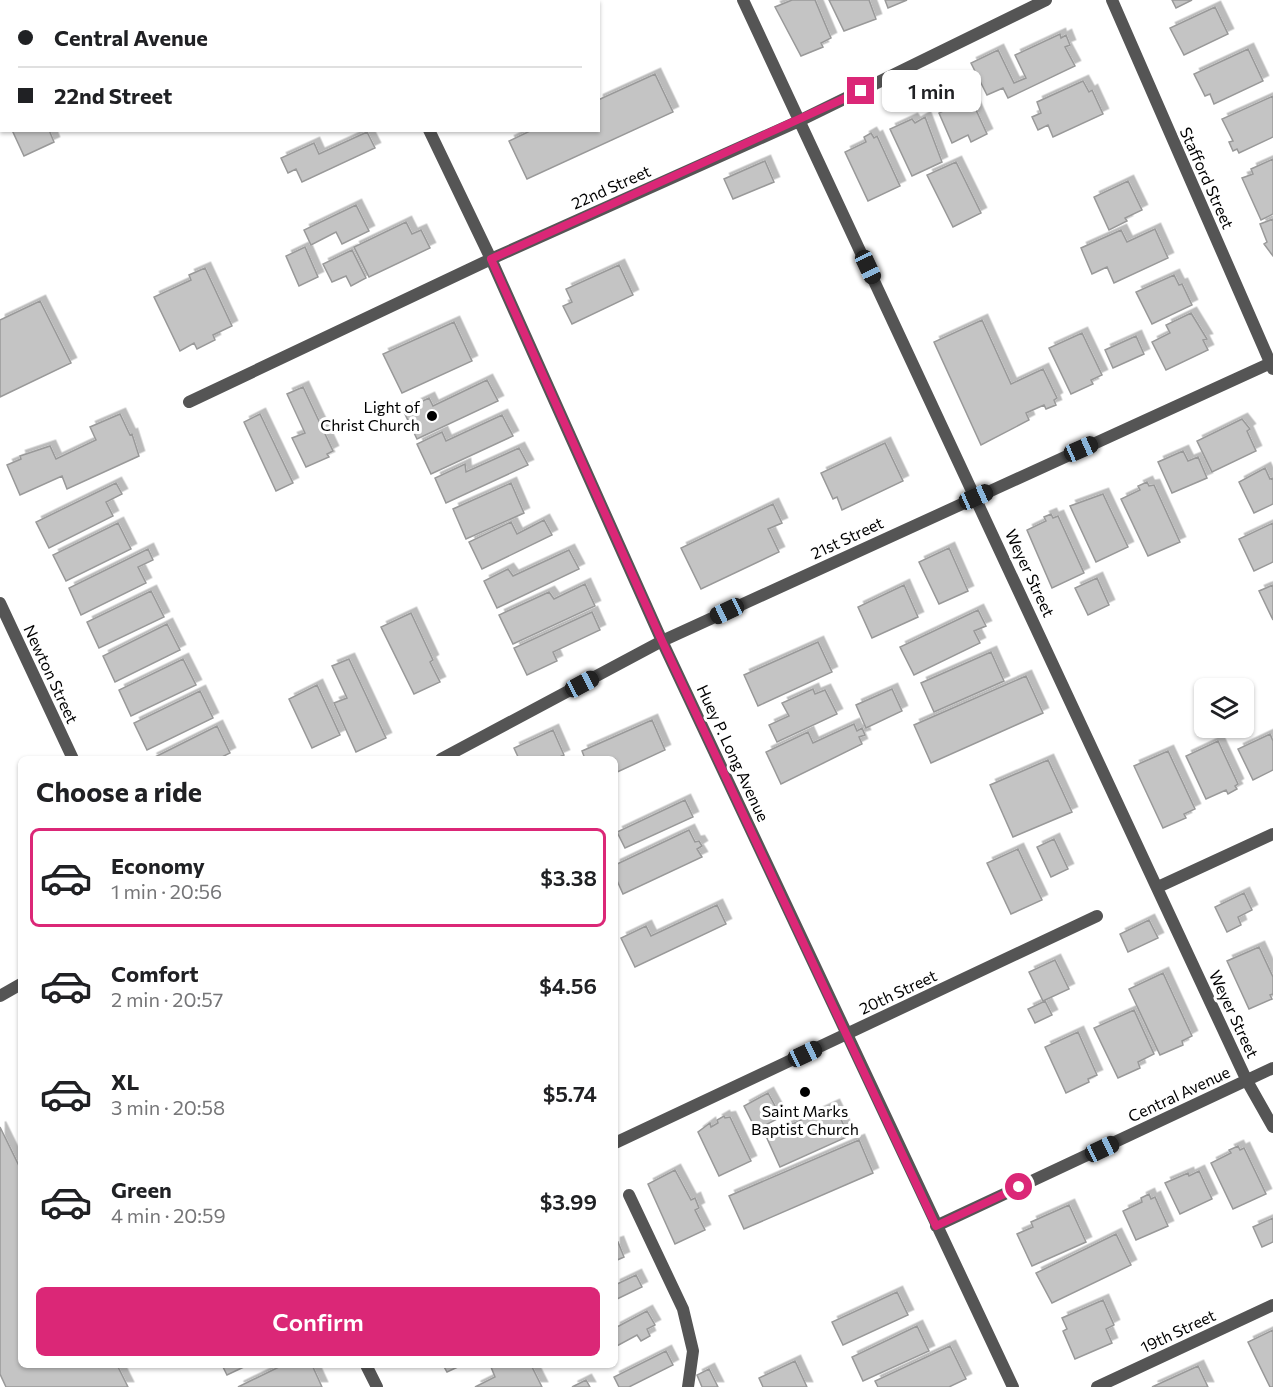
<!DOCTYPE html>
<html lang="en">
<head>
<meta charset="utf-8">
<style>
	:root { --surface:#fff; --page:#f6f6f6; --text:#202124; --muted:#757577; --line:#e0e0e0; --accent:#db2777 }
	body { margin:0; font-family:Commissioner,sans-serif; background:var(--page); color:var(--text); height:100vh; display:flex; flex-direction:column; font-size:22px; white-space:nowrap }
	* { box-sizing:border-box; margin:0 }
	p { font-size:20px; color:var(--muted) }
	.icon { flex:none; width:33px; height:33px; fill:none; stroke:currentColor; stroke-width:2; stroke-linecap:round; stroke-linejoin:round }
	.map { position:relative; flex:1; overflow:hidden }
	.panel { position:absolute; left:18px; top:756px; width:600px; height:612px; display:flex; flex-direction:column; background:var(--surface); border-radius:9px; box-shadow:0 2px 4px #0004 }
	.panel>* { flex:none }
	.guide { position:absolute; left:0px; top:0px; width:600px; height:132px; box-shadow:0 2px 4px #0004; display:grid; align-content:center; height:132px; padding:0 18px; background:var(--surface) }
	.tools { position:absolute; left:1194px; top:678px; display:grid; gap:12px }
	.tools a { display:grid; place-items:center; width:60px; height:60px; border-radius:9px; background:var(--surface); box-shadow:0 2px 4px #0004; font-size:30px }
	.end { position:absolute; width:27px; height:27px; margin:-14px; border:8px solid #db2777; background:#fff; box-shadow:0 0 0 3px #fff }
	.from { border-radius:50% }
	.bubble { position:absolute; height:42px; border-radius:9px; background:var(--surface); box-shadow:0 2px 4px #0004; font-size:20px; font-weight:600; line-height:42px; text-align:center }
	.car { position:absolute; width:18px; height:36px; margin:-18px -9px; border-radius:8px; box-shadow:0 0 4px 2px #0007; background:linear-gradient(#222 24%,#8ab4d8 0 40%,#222 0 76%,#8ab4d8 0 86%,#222 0) }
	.guide b { display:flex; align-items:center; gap:21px; height:57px; font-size:22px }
	.guide b+b { border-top:2px solid var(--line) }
	.guide i { width:15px; height:15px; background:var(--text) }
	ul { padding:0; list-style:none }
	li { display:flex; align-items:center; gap:18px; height:99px; margin:0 12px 9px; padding:0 6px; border:3px solid transparent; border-radius:9px }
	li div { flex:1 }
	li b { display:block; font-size:22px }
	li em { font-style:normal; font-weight:600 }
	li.on { border-color:var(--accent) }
	li>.icon { width:54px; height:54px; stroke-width:1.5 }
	h2 { padding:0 18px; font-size:27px; line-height:72px }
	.action { display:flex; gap:12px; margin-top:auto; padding:12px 18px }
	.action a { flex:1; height:69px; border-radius:9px; background:var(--accent); color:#fff; font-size:24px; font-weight:600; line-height:69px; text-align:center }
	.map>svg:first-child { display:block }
</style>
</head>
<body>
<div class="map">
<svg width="1273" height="1387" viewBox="0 0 1273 1387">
	<defs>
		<filter id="shadow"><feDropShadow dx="5.5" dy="-5.5" stdDeviation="0" flood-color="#0004"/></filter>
	</defs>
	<rect width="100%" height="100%" fill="#fff"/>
	<path fill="#c4c4c4" stroke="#999" stroke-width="1.5" filter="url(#shadow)" d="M200,0h52l-4,2z
		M456,0h43v2h-47z
		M792,0h23l16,38 -10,5 2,4 -22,9 -26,-49z
		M829,0h40l7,19 -32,12z
		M885,0h22l-19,8z
		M1172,0h20l-16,8z
		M1215,7l13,27 -44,21 -14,-27z
		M1060,34l1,4 5,-3 4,10 -5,2 10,19 -67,32 -5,-10 -16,7 -16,-32 27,-13 16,33 12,-5 -11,-23z
		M1248,49l15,32 -49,23 -4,-10 -5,2 -11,-22z
		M2,64v44l-2,-3z
		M655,74l18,38 -146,67 -18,-38 23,-11h66v-30z
		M1083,81l6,11 3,-2 11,24 -50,23 -5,-12 -10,5 -6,-13 9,-4 -4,-11z
		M965,96l3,4 3,-1 16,35 -16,8 -3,-7 -16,8 -13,-30 19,-9 -2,-4z
		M1273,96v41l-34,16 -2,-4 -4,2 -4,-9 4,-1 -11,-22z
		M925,117l17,45 -30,14 -22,-47 22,-10 3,4z
		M12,130h37l5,12 -30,14z
		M367,132l8,16 -73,34 -6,-13 -8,4 -7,-15 33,-15 5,11z
		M871,133l3,5 3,-2 23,50 -32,15 -23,-49 21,-10 -2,-5z
		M1273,159v55l-12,6 -19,-42 11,-4 -2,-5z
		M765,161l9,21 -41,17 -9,-20z
		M956,162l25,51 -28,14 -26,-52z
		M1128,181l14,29 -17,8 2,3 -18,9 -15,-33z
		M356,205l13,26 -27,13 -6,-12 -25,13 -7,-15z
		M1273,219v37l-9,-12 3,-2 -7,-18z
		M406,222l6,12 9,-4 9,18 -61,29 -15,-30z
		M1155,229l13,29 -54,25 -7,-16 -15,7 -11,-26 40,-18 6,12z
		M305,247l13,30 -19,9 -13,-30z
		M352,250l14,28 -15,8 -5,-10 -14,6 -9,-18z
		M619,265l14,30 -61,29 -9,-18 9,-4 -6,-13z
		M205,268l27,58 -19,9 2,5 -18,9 -3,-6 -14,8 -26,-54 37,-17 -2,-5z
		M1174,275l5,10 3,-1 10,21 -40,19 -16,-32z
		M40,301l31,62 -71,34v-77z
		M1191,313l16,26 -4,1 5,10 -42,20 -14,-28 18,-9 -4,-8z
		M982,320l29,64 32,-15 14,29 -3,2 2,5 -10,4 -2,-4 -18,8 3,7 -48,25 -47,-103z
		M454,322l18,39 -70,32 -19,-39z
		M1082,333l20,42 -11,5 2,4 -22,10 -22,-46z
		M1136,336l8,18 -31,14 -8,-18z
		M487,380l11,21 -81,38 -14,-29 26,-12 4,8z
		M303,387l30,64 -6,3 2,3 -23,10 -14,-29 13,-5 -18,-39z
		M120,414l10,21 2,-1 7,22 -72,33 -5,-13 -42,19 -13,-30 14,-6 -1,-3 30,-10 6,13 40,-19 -6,-13z
		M260,414l33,69 -17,8 -32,-69z
		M502,415l11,21 -82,38 -14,-30 25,-12 4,9z
		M1242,419l8,10 -3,2 9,20 -44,21 -15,-31z
		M885,443l18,38 -61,29 -5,-13 -4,2 -12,-26z
		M519,448l9,17 -82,38 -11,-25 30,-14 1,8z
		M1183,451l5,10 10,-4 9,21 -35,15 -14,-31z
		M1265,468l5,11 3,-1v26l-19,9 -15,-31z
		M1147,482l2,4 5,-1 26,57 -32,14 -27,-57 19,-9 -2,-4z
		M116,483l6,11 -16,8 7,14 -64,32 -13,-26z
		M511,483l13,30 -58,26 -13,-30z
		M1103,494l25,53 -32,15 -26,-56z
		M773,504l9,19 -14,6 11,23 -78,37 -20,-41z
		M1051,514l2,4 5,-2 26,57 -32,15 -25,-58 19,-9 -2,-4z
		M544,520l8,15 -70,34 -13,-27 42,-20 6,12z
		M118,523l13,26 -65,32 -13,-26z
		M1273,523v39l-19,9 -15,-32z
		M949,548l19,43 -29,13 -20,-42z
		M148,549l5,11 -15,7 8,16 -65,32 -12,-27z
		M569,550l10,19 -82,39 -13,-27 24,-12 5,7z
		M1097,578l12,27 -21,10 -13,-27z
		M585,584l10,22 -82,38 -14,-29 50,-23 5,7z
		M904,585l14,32 -46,21 -14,-31z
		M1273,585v35l-14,-29z
		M151,591l13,26 -65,31 -12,-26z
		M978,610l8,16 -12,5 6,12 -66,32 -14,-28z
		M592,612l8,18 -47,22 4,9 -30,14 -13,-27z
		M411,613l22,47 -3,2 10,20 -26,12 -33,-67z
		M167,624l13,26 -65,32 -12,-26z
		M818,642l14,30 -74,34 -14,-31z
		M991,652l13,29 -70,31 -13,-29z
		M183,659l13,26 -65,31 -12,-26z
		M349,659l37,79 -30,14 -22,-49 13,-5 -15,-32z
		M1026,676l17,37 -112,50 -17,-38z
		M317,685l23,50 -28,13 -23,-49z
		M813,689l2,5 10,-4 12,24 -60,28 -8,-17 20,-9 -7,-13z
		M892,689l10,22 -36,17 -10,-23z
		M200,691l13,27 -66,32 -13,-27z
		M652,720l13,30 -50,23v-14h-30l-3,-8z
		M854,724l3,7 5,-3 3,7 -6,2 3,7 -81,40 -15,-32 42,-20 5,11z
		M217,726l13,27 -12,6h-67z
		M553,730l11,25 -9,4h-36l-5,-11z
		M1270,734l3,7v29l-20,10 -15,-31z
		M1218,741l20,43 -3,2 2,3 -9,5 -2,-4 -20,9 -20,-43z
		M1168,751l27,58 -11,5 2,4 -23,10 -29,-62z
		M1048,760l24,52 -59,25 -23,-52z
		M685,800l8,17 -68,31 -8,-16z
		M689,830l6,12 4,-1 3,5 -5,3 5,8 -79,37 -8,-18v-11z
		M1054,839l14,30 -17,8 -14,-30z
		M1018,849l24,51 -31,14 -24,-51z
		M1244,893l8,17 -14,7 3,8 -14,7 -12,-25z
		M717,905l9,19 -91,43 -14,-29 25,-12 5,10z
		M1149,920l9,18 -30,14 -8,-18z
		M1259,947l14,30v17l-3,1 2,4 -23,10 -22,-48z
		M1055,960l14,29 -26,12 -14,-29z
		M1163,973l29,63 -10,5 1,4 -23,10 -31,-66z
		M1045,1001l7,14 -17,8 -7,-14z
		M1134,1010l20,44 -16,8 2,6 -22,10 -24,-50z
		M1078,1032l19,43 -9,4 1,3 -23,11 -21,-46z
		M768,1093l13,24 -25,13 -12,-24z
		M834,1105l15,31 -69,31 -14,-31z
		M724,1116l1,2 5,-1 21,44 -32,15 -21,-44 12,-9 1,4 7,-4 -1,-3z
		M0,1127l21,43v195h96l11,22h-122l-6,-13z
		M859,1140l14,33 -129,56 -15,-33z
		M1238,1146l2,4 4,-2 22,46 -33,15 -22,-46 20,-10 -2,-3z
		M675,1170l16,30 4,-2 4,10 -4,2 10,20 -30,14 -27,-60z
		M1199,1171l13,28 -32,15 -15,-31 23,-10 1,3z
		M1149,1194l2,5 4,-2 13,29 -32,14 -13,-29 19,-9 -1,-4z
		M1069,1205l17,37 -54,24 -15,-32 16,-7 -2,-5z
		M1273,1218v24l-11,5 -9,-20z
		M1116,1234l15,31 -79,38 -16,-30z
		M618,1242l6,15 -9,4v-18z
		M636,1275l6,12 -27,13v-15z
		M897,1292l11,23 -65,30 -11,-23z
		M1103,1300l11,25 -8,4 6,14 -37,16 -12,-28 4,-2 -5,-11z
		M647,1311l8,14 -8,4 3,7 -9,5 -4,-6 -22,12v-19z
		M917,1326l12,25 -66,30 -11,-24z
		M1273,1330v57h-3l-22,-45z
		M950,1346l16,33 -17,8h-71l-3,-6z
		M666,1351l7,14 -44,22h-10l-5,-10z
		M795,1361l12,26h-44l-4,-9z
		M222,1365h26l-21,10z
		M283,1365h29l10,22h-84z
		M443,1365h19l-15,7z
		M495,1365h36l11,22h-67l20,-10 -4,-10z
		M1198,1366l10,21h-56z
		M709,1369l9,18h-16l-5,-12z
		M586,1380l4,7h-18z"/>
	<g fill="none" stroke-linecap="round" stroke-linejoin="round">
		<path stroke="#555" stroke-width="12" d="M629,1195l54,114 10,42 -5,36"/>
		<path stroke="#555" stroke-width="12" d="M365,0l1,2
			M743,0l504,1081 26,46
			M1112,0l161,369
			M429,130l62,129 171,382 351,746
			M189,402l302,-143 308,-138 247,-121
			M0,603l73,156
			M441,759l221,-118 611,-279
			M1158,887l115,-53
			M0,996l21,-12
			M615,1143l482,-227
			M936,1226l337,-158
			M366,1365l11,22
			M1097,1387l176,-82"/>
		<path stroke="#555" stroke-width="12" d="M28,2l4,-2
			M0,15l2,-1"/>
	</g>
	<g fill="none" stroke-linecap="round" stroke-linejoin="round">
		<path stroke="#db2777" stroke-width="8" d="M861,91l-370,168 171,382 274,585 83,-39"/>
	</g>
	<g fill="#000" stroke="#fff" stroke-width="2">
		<circle cx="432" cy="416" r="6"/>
		<circle cx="805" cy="1092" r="6"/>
	</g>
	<g text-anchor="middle" stroke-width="6" stroke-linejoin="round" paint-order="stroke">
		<g font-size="16" fill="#000" stroke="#fff">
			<text transform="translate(1207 178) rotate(66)" y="6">Stafford Street</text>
			<text transform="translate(611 187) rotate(-24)" y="6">22nd Street</text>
			<text transform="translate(847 538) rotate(-25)" y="6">21st Street</text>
			<text transform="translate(1030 573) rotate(65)" y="6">Weyer Street</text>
			<text transform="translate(51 674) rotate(65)" y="6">Newton Street</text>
			<text transform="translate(733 753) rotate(65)" y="6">Huey P. Long Avenue</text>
			<text transform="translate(898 992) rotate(-25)" y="6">20th Street</text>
			<text transform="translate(1234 1014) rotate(65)" y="6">Weyer Street</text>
			<text transform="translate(1179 1094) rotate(-25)" y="6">Central Avenue</text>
			<text transform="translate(1178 1331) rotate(-25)" y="6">19th Street</text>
		</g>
		<g font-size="16" fill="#000" stroke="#fff" text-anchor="end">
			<text x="420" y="413">Light of<tspan x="420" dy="18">Christ Church</tspan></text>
			<text x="805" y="1117" text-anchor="middle">Saint Marks<tspan x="805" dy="18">Baptist Church</tspan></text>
		</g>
	</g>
</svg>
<div class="tools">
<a><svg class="icon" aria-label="layers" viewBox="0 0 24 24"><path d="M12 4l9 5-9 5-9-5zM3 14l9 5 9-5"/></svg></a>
</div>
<i class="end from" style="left:1019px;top:1187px"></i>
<i class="end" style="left:861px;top:91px"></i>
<div class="bubble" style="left:882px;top:70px;width:99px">1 min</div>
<i class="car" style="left:868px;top:267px;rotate:155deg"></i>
<i class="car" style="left:1081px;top:449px;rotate:66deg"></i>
<i class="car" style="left:976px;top:497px;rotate:66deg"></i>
<i class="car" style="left:727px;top:611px;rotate:245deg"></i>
<i class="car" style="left:582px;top:684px;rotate:62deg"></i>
<i class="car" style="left:805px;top:1054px;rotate:65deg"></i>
<i class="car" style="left:1102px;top:1149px;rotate:65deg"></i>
<div class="guide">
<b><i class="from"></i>Central Avenue</b>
<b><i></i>22nd Street</b>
</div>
<section class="panel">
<h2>Choose a ride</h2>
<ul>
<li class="on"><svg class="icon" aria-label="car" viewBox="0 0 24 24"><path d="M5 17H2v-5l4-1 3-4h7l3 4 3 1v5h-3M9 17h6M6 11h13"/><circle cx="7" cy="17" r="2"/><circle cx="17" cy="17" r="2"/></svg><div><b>Economy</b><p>1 min · 20:56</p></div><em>$3.38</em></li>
<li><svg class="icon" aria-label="car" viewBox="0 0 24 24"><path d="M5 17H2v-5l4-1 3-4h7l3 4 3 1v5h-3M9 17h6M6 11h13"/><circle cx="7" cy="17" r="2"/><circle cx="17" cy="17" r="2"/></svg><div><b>Comfort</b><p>2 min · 20:57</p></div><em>$4.56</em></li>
<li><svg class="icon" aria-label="car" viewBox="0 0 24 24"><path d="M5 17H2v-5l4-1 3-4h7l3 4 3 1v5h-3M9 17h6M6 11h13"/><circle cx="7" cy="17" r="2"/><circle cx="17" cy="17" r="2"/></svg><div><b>XL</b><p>3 min · 20:58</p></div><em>$5.74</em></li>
<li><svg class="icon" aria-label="car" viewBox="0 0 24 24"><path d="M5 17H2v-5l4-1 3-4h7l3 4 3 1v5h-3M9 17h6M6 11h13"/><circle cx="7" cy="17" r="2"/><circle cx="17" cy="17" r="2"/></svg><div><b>Green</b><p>4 min · 20:59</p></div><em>$3.99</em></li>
</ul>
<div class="action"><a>Confirm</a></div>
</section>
</div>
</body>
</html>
